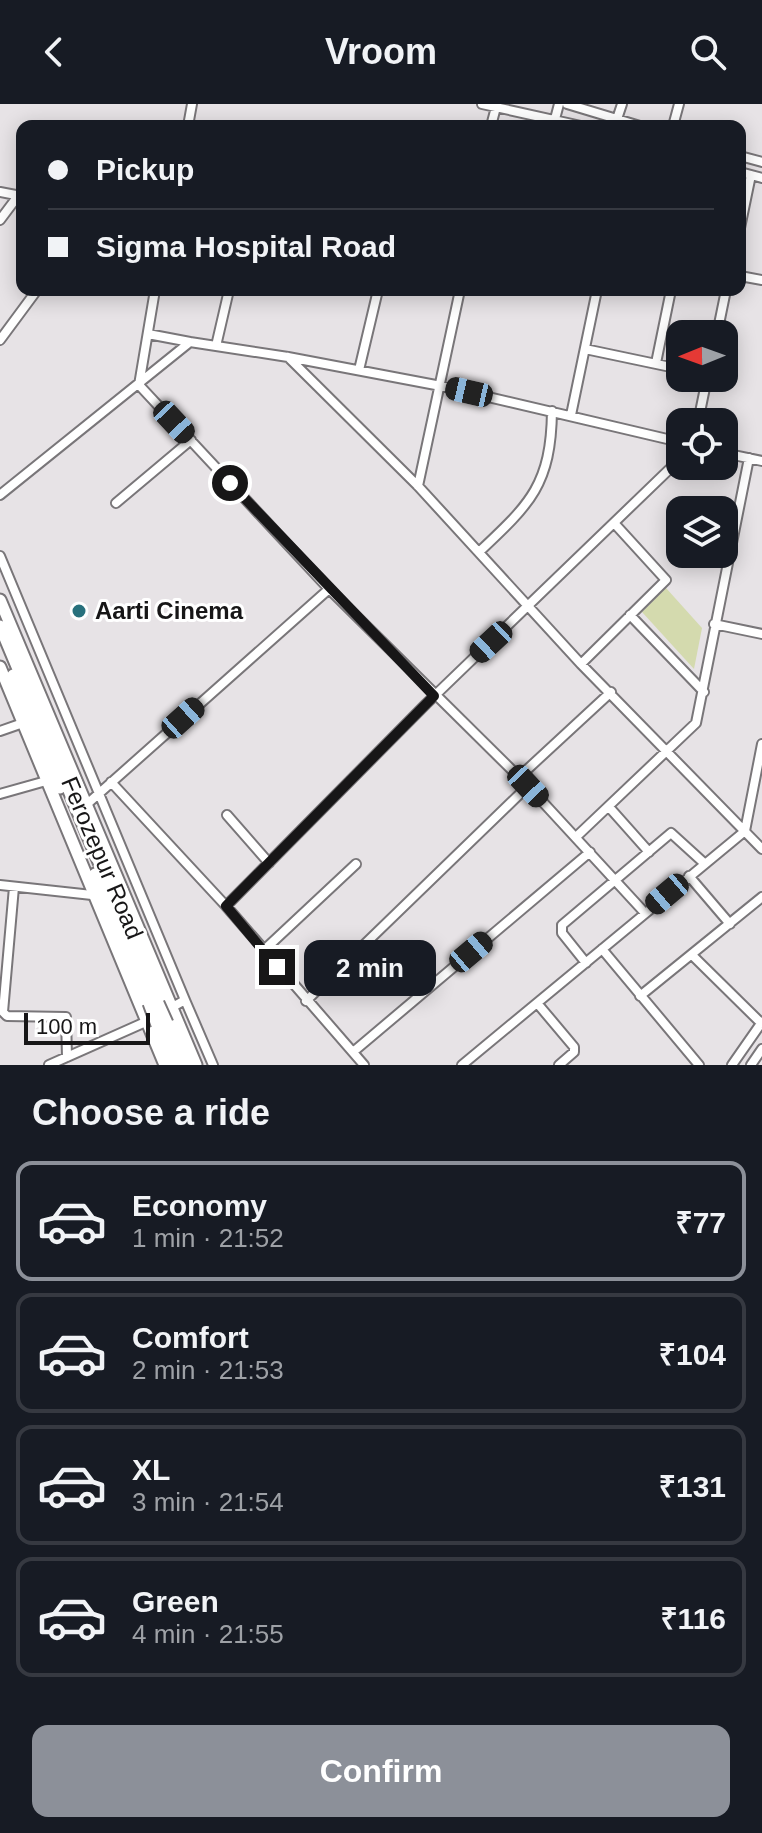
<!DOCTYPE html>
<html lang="en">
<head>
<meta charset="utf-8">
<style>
	:root { --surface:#171b24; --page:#20242c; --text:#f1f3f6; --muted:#9ea1a6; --line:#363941; --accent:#8c9099 }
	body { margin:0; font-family:Arial,sans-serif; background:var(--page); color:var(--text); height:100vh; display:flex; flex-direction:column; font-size:30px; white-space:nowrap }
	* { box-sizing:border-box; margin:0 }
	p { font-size:26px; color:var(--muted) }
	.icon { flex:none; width:44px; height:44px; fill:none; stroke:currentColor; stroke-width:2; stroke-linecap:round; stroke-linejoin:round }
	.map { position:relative; height:961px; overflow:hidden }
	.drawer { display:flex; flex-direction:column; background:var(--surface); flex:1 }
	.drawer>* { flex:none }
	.top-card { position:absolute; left:16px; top:16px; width:730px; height:176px; border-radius:16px; box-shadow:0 4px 20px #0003; display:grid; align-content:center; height:176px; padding:0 32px; background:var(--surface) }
	.needle { width:52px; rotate:269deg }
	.buttons { position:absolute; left:666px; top:216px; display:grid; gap:16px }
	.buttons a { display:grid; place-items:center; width:72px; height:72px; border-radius:16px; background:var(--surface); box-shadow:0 4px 20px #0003; font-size:40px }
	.scale { position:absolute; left:24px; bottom:20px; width:126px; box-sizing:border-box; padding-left:8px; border:4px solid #171617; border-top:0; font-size:22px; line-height:28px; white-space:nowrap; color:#171617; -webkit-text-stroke:6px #fff; paint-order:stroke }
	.end { position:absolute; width:36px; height:36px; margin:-18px; border:10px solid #171617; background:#fff; box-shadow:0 0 0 4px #fff }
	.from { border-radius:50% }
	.bubble { position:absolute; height:56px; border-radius:16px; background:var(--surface); box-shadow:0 4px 20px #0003; font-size:26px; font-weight:600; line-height:56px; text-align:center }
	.car { position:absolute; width:24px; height:48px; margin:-24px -12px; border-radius:10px; box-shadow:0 0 6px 2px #0007; background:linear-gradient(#222 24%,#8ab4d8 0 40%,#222 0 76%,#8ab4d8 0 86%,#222 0) }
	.top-card b { display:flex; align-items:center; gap:28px; height:76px; font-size:30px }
	.top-card b+b { border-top:2px solid var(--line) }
	.top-card i { width:20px; height:20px; background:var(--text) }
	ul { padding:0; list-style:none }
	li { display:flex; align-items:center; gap:24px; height:120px; margin:0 16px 12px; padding:0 16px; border:4px solid var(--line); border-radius:16px }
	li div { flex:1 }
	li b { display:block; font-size:30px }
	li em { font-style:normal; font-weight:600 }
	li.on { border-color:var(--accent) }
	li>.icon { width:72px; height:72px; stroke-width:1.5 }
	h2 { padding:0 32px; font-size:36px; line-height:96px }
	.action { display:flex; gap:16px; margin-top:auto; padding:16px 32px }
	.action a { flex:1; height:92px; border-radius:16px; background:var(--accent); color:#fff; font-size:32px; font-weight:600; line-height:92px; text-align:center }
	header { display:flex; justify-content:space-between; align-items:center; height:104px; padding:0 32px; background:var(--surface); font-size:36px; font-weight:600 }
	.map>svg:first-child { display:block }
</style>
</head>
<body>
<header><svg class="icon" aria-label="back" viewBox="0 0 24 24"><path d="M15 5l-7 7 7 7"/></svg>Vroom<svg class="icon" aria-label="search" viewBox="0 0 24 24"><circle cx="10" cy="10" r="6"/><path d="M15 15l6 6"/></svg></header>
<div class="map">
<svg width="762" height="961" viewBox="0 0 762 961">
	<rect width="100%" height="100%" fill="#e7e3e6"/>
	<path fill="#d4daae" d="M666,484l36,40 -8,41 -52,-57z"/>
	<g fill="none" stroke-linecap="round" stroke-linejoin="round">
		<defs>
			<path id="minor" d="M482,0l99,22
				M567,0l73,22
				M555,15l4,-15
				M617,15l5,-15
				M188,22l4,-22
				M491,22l5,-19
				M673,22l6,-22
				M740,52l22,6
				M740,68l22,6
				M0,88l21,4
				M0,116l18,-24
				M740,124l11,-53
				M740,172l22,4
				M148,230l42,8
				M717,230l9,-44
				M0,236l37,-50
				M216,242l13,-56
				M585,245l95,20
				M288,253l130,129 163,178 181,185
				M656,259l15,-73
				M359,266l19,-80
				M571,311l26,-125
				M698,318l9,-44
				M724,349l38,8
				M418,382l42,-196
				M0,391l190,-153 98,15 153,29 239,56
				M116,399l75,-63
				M479,448c51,-48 72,-67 73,-141
				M0,452l185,444
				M329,485l199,197 117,127
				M630,511l74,77
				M714,520l48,10
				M581,560l85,-84 -52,-57
				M0,627l23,-8
				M519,673l92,-85
				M111,678l115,124 138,159
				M0,690l46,-13
				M86,701l243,-216 -190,-204 16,-95
				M609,703l40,45
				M227,711l42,48
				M576,733l120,-114 53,-265
				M689,772l41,48
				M0,781l92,10
				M14,783l-11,125 4,4 59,1 1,40
				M226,802l200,-202 254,-245
				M602,845l97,116
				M263,847l93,-87
				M693,852l68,67
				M586,859l-24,-30v-8l109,-92 33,30
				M640,892l122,-99
				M306,897l222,-215
				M537,899l37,44v5l-15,13
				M169,905l16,-9 28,65
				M353,948l237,-200
				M49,961l101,-45
				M462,961l283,-234 17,-87
				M732,961l30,-43
				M751,961l11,-16"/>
			<path id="major" d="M0,496l196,465
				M0,522l158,377
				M0,563l165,398
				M13,571l47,113
				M95,770l54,129
				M167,919l18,42
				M157,921l18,40"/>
		</defs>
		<use href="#minor" stroke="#797679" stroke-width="12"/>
		<use href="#major" stroke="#797679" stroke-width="15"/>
		<use href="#minor" stroke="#fff" stroke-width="8"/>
		<use href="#major" stroke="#fff" stroke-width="11"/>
		<defs>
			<path id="major-bridge" d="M149,899l8,22
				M158,899l9,20"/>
		</defs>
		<use href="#major-bridge" stroke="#797679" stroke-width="15" stroke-linecap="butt"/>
		<use href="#major-bridge" stroke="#fff" stroke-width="11"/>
	</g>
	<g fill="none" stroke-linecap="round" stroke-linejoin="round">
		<path stroke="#171617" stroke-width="10" d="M230,379l204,213 -208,210 51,61"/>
	</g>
	<circle fill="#28707c" stroke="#fff" stroke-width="3" cx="79" cy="507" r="8"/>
	<g text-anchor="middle" stroke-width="6" stroke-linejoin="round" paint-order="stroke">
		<g font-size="24" font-weight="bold" fill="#171617" stroke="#fff" text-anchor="start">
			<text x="95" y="515">Aarti Cinema</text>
		</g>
		<g font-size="24" fill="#171617" stroke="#fff">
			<text transform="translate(102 754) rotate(67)" y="8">Ferozepur Road</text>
		</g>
	</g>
</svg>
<div class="buttons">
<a><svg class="needle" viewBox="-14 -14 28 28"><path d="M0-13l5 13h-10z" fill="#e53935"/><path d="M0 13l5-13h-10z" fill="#9ea1a6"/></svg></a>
<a><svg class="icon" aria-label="locate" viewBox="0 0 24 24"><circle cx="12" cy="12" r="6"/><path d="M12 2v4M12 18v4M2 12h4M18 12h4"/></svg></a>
<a><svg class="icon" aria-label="layers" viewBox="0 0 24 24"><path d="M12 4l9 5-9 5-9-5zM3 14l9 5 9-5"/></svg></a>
</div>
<div class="scale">100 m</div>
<i class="end from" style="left:230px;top:379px"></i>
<i class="end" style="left:277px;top:863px"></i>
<div class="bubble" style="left:304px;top:836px;width:132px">2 min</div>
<i class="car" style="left:469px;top:288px;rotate:283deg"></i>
<i class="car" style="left:174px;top:318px;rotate:137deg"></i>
<i class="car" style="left:491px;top:538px;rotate:227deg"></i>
<i class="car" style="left:183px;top:614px;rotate:48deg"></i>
<i class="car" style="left:528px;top:682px;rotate:137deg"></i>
<i class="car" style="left:667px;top:790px;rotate:230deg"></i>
<i class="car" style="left:471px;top:848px;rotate:50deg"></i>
<div class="top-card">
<b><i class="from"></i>Pickup</b>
<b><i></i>Sigma Hospital Road</b>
</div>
</div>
<section class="drawer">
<h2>Choose a ride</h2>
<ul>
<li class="on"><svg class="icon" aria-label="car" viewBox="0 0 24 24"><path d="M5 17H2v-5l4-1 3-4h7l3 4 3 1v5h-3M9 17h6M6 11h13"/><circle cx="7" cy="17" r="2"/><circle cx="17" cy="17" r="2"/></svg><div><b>Economy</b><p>1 min · 21:52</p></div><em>₹77</em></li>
<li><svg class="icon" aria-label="car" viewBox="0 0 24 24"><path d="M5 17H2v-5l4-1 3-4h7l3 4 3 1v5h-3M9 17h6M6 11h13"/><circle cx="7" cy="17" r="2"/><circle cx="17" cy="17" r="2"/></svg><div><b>Comfort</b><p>2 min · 21:53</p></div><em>₹104</em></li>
<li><svg class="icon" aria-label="car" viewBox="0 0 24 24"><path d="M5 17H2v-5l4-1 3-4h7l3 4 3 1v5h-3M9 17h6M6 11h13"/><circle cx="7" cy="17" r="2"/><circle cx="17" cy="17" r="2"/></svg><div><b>XL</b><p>3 min · 21:54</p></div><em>₹131</em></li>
<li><svg class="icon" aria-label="car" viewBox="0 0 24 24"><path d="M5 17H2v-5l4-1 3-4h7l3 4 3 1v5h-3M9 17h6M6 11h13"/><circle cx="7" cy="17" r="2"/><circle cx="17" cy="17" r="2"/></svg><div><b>Green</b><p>4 min · 21:55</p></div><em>₹116</em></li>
</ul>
<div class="action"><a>Confirm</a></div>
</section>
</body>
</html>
